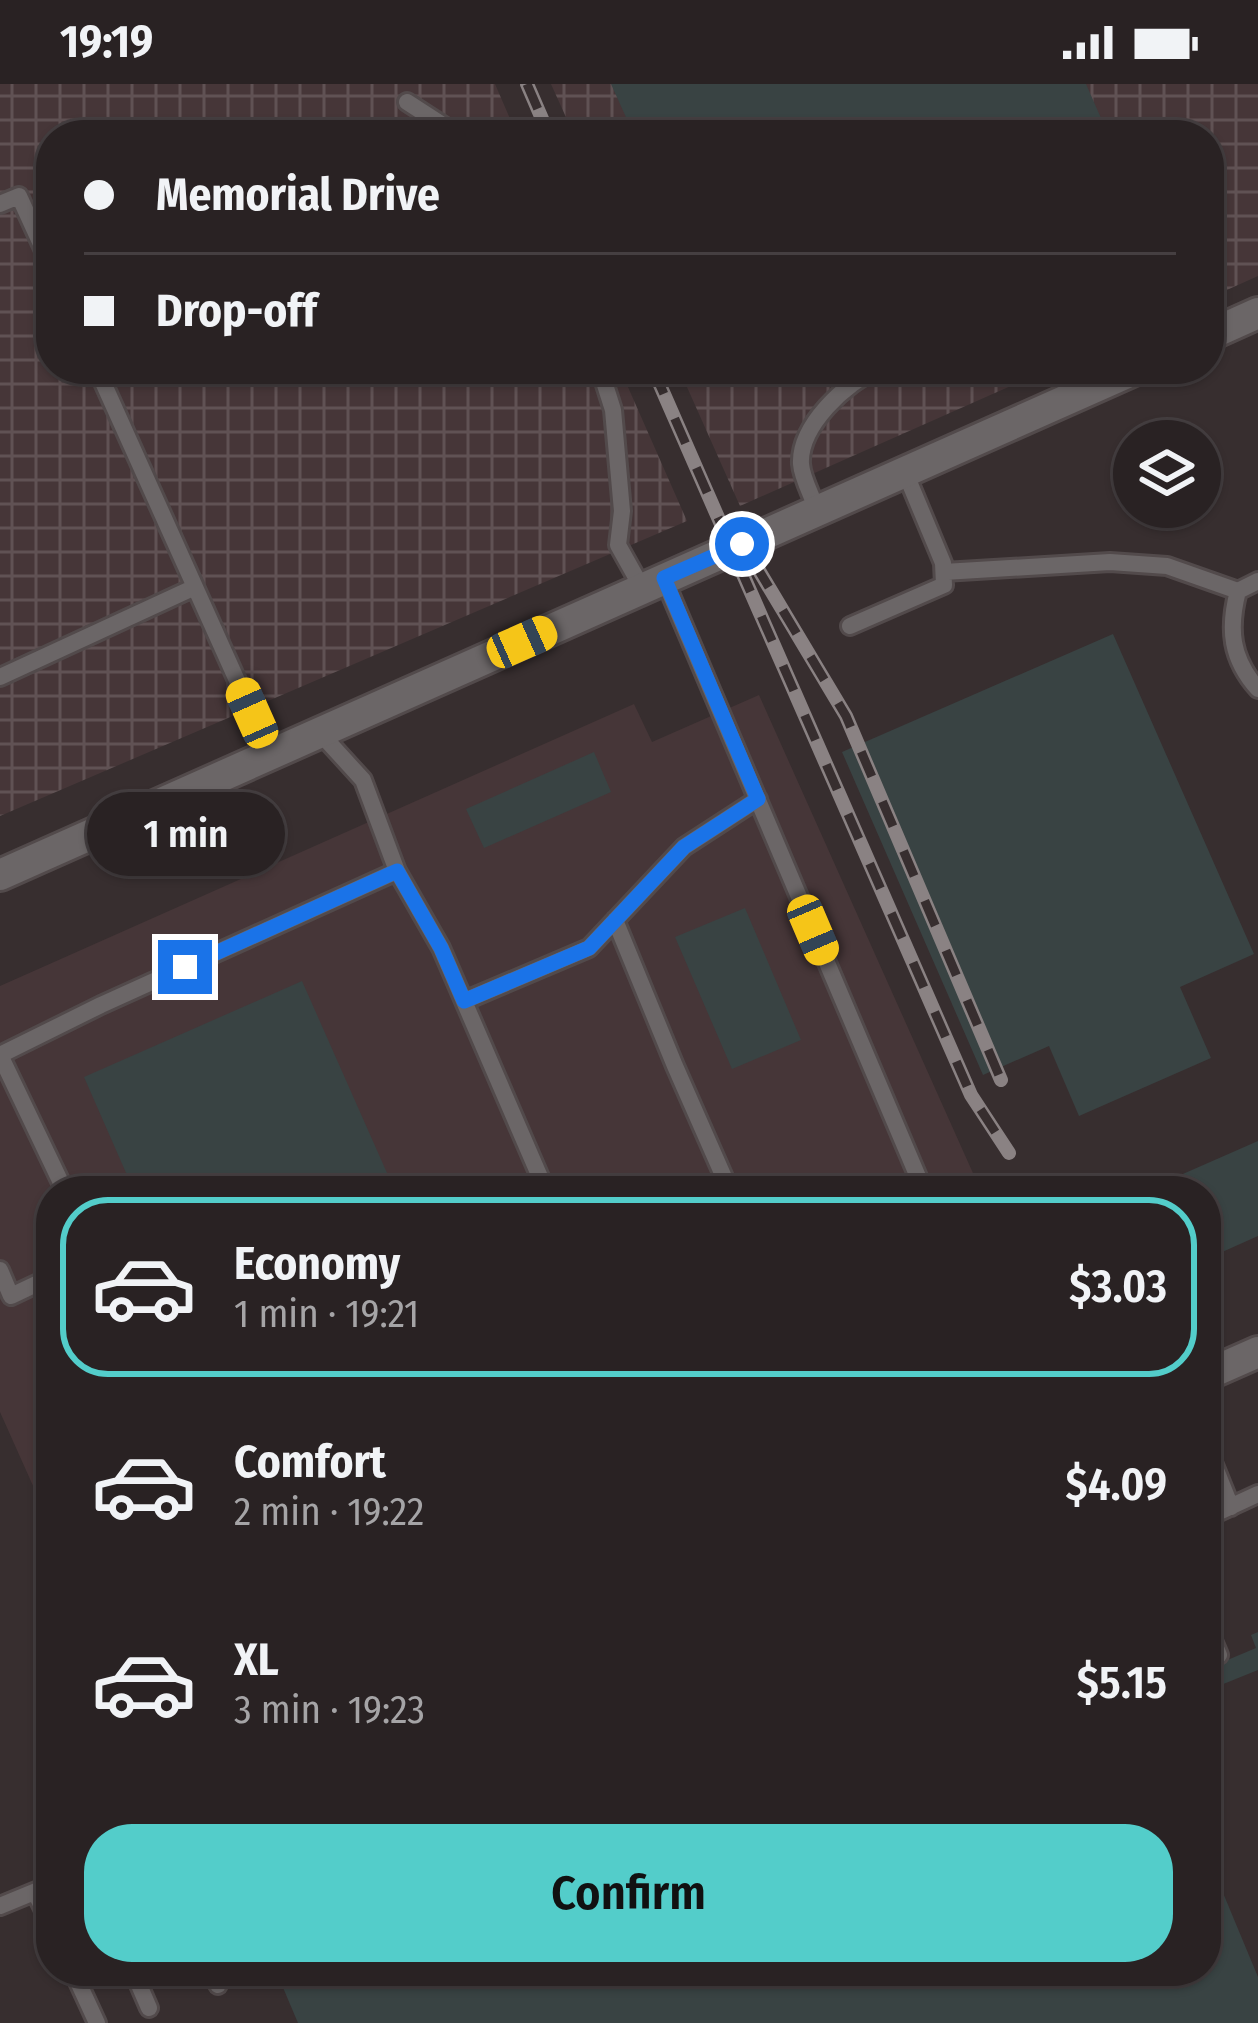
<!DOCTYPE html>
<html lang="en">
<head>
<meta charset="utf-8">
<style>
	:root { --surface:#292223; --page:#352f30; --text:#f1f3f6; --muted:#a5a4a6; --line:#453f41; --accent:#53cdca }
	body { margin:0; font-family:"Fira Sans Condensed",sans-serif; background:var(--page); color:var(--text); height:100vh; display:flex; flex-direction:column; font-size:45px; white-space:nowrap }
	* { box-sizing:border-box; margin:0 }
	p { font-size:39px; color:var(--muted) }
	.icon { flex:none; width:66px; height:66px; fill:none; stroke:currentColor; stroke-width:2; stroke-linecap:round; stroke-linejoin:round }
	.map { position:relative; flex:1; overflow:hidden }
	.details { position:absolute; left:36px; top:1092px; width:1185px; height:810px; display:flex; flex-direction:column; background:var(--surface); border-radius:48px; box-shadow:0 3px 9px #0004,0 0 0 3px var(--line) }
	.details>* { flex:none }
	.guide { position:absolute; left:36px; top:36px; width:1188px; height:264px; border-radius:48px; box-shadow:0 3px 9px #0004,0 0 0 3px var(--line); display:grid; align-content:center; height:264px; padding:0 48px; background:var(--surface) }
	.controls { position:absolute; left:1113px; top:336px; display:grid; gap:24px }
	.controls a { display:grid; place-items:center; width:108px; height:108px; border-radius:50%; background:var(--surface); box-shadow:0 3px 9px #0004,0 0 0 3px var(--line); font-size:60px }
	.end { position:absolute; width:54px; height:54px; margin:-27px; border:15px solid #1a73e8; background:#fff; box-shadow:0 0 0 6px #fff }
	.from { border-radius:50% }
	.bubble { position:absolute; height:84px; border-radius:42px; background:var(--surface); box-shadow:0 3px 9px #0004,0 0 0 3px var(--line); font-size:39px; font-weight:600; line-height:84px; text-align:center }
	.car { position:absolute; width:36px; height:72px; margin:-36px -18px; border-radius:15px; box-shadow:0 0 9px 3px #0007; background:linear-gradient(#f5c518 24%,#345 0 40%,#f5c518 0 76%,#345 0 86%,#f5c518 0) }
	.guide b { display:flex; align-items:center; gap:42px; height:114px; font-size:45px }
	.guide b+b { border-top:3px solid var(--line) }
	.guide i { width:30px; height:30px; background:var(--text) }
	ul { padding:21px 0 0; list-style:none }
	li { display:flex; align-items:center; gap:36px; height:180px; margin:0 24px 18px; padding:0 24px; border:6px solid transparent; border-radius:48px }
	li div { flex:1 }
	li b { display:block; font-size:45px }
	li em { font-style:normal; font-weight:600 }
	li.on { border-color:var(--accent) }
	li>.icon { width:108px; height:108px; stroke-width:1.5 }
	.action { display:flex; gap:24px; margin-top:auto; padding:24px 48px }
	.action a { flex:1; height:138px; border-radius:48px; background:var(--accent); color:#111; font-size:48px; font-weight:600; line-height:138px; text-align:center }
	.status { display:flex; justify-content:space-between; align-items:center; height:84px; padding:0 60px; background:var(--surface); direction:ltr }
	.status svg { height:33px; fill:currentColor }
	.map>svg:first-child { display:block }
</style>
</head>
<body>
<div class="status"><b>19:19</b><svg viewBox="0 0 49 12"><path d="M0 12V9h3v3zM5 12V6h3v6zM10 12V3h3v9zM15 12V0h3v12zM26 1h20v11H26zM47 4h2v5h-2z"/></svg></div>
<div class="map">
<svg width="1258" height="1939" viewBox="0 0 1258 1939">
	<defs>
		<pattern id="industrial-grid" width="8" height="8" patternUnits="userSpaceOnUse" patternTransform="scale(3)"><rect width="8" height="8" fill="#463638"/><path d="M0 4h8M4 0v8" fill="none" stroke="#605254"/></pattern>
	</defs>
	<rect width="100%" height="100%" fill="#372e2f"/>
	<path fill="#463638" d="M759,611l222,496h-930v335l-51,-114v-426l634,-282 18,38z"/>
	<path fill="url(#industrial-grid)" d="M0,0h495l22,51h-466v234h569l67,152 -687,295z
		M551,0h707v192l-49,22v-163h-635z
		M679,285h370l-309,137z"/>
	<path fill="#394343" d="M611,0h475l22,50 -474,1z
		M1113,550l141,320 -74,33 31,71 -132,58 -30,-70 -66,29 -141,-323z
		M594,668l17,40 -127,56 -18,-39z
		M745,824l56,132 -69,29 -57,-132z
		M302,897l93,210h-261l-50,-114z
		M1258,1057v95l-47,21 -5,-12v-54h-24l-6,-14z
		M1258,1548v38l-52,21v-22l50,-21 -5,-13z
		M1206,1768l52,125v46h-960l-22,-52h930z"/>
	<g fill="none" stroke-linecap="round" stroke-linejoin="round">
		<defs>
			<path id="service" d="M407,18l51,33
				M0,120l19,-8 32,70
				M97,285l174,387
				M600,285l13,41 9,101 -4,34 24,43
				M817,427c-4,-14 -15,-32 -16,-47 -2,-38 45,-82 77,-95
				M944,488l166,-10 57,4 71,25 20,-10
				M664,495l260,612
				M1238,507c-10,38 -7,68 20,98
				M850,542l94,-41 -1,-22 -38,-91
				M0,593l195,-90
				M321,650l42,46 34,91 44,77 105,243
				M615,836l60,146 55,125
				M464,917l125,-53 95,-101 74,-48
				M65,1107l-65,-136 101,-50 296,-134
				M0,1186l11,26 40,-19
				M51,1332v5
				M1206,1361l25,62
				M1206,1434l52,-24
				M1206,1540l13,31
				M35,1808l16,33
				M0,1822l51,-21
				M73,1887l24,52
				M133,1887l16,37
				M212,1887l6,14"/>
			<path id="minor" d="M1206,1291l52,-23"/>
			<path id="tertiary" d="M1209,251l49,-22
				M0,791l1136,-506"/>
		</defs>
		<use href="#service" stroke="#524a4b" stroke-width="22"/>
		<use href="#minor" stroke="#524a4b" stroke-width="36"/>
		<use href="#tertiary" stroke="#524a4b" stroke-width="36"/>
		<use href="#service" stroke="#6b6667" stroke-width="16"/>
		<use href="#minor" stroke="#6b6667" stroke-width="30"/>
		<use href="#tertiary" stroke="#6b6667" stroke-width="30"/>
		<defs>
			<path id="rail" d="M527,0l22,51
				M653,285l318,726 38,58
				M755,480l91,152 155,364"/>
		</defs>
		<use href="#rail" stroke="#8a8283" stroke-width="14"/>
		<use href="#rail" stroke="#372e2f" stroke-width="9" stroke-dasharray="27" stroke-linecap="butt"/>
	</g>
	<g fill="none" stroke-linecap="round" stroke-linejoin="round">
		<path stroke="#1a73e8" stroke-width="15" d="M185,883l212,-96 44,77 23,53 125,-53 95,-101 74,-48 -94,-221 78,-34"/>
	</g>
</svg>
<div class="controls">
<a><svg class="icon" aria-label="layers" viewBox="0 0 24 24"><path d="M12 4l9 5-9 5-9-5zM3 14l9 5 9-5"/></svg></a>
</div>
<i class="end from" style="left:742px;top:460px"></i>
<i class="end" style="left:185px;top:883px"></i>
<div class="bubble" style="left:87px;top:708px;width:198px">1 min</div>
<i class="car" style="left:522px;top:558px;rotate:66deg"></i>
<i class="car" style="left:252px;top:629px;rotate:336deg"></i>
<i class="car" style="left:813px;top:846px;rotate:157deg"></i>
<div class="guide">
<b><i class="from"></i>Memorial Drive</b>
<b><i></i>Drop-off</b>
</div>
<section class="details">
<ul>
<li class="on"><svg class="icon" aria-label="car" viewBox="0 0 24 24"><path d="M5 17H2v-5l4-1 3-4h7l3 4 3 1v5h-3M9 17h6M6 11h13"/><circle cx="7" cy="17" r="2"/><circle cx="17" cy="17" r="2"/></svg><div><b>Economy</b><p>1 min · 19:21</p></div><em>$3.03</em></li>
<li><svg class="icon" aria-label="car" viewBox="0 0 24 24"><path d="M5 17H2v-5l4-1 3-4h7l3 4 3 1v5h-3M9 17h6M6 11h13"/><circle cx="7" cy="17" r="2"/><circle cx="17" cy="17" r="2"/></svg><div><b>Comfort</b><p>2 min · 19:22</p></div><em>$4.09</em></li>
<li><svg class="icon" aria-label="car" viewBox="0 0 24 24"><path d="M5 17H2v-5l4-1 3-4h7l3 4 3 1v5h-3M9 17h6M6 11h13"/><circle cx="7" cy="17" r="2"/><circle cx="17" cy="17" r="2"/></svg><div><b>XL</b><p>3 min · 19:23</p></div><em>$5.15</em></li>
</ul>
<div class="action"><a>Confirm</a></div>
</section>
</div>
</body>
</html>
